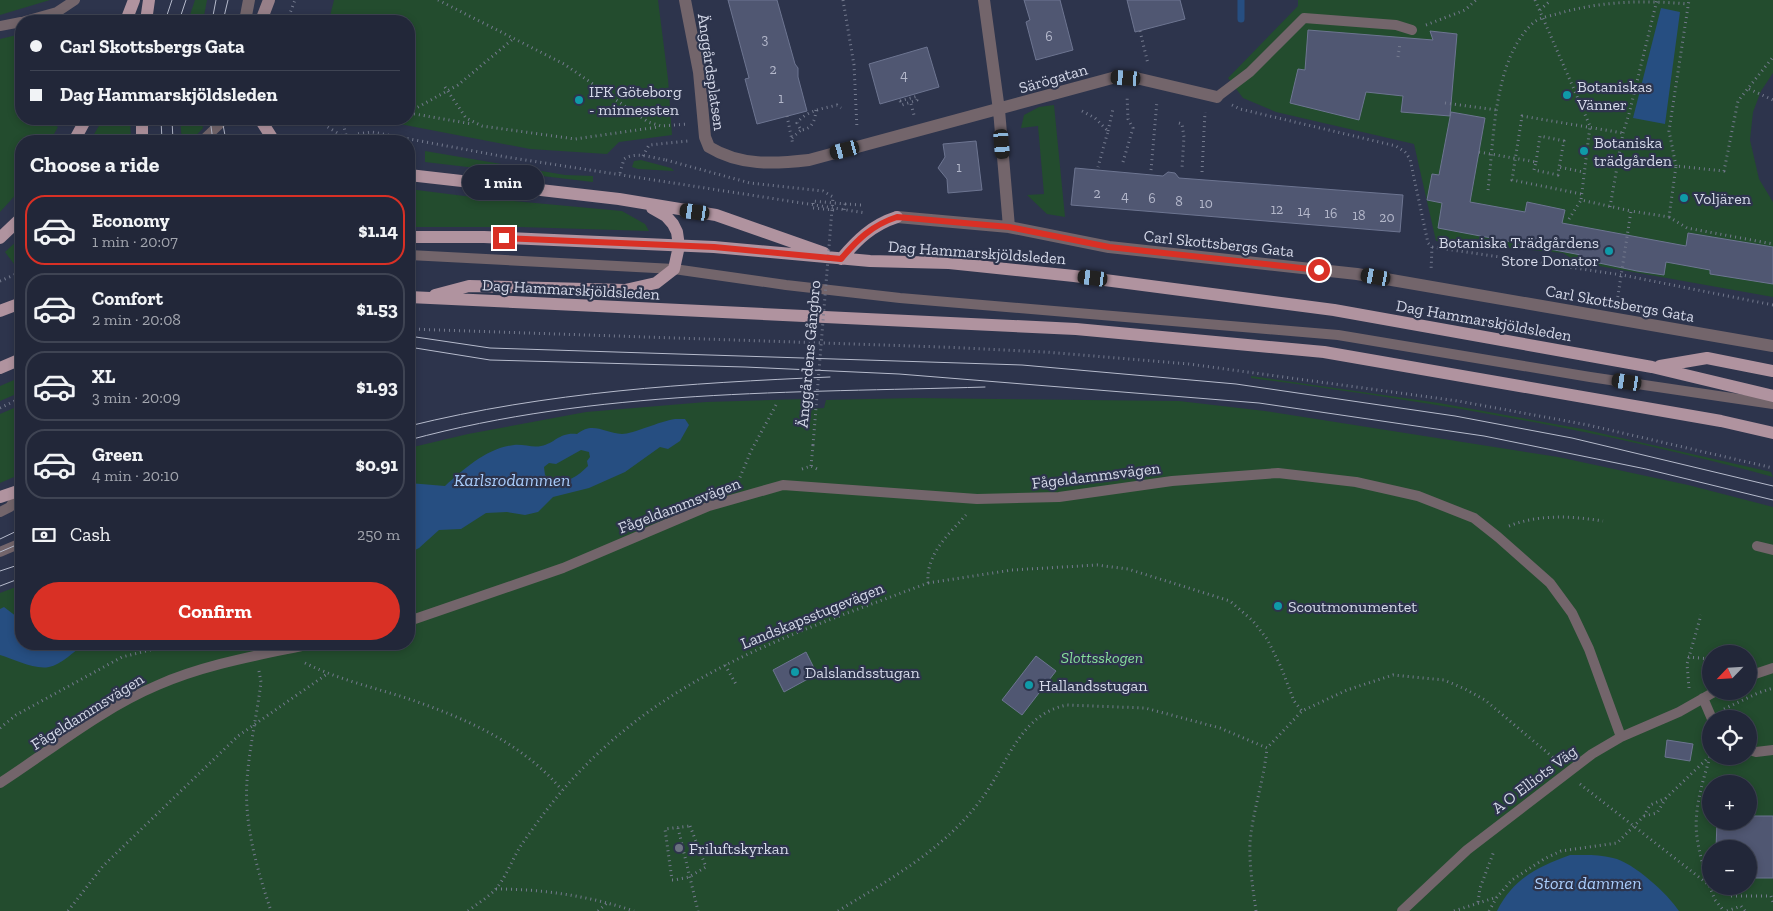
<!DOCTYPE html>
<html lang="en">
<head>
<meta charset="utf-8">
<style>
	:root { --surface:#222739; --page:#2e3344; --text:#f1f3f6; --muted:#a2a5ae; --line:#3f4453; --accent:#d93025 }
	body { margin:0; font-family:"Zilla Slab",serif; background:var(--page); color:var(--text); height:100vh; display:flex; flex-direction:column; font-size:19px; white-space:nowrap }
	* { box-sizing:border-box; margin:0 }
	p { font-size:16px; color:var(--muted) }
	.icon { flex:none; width:28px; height:28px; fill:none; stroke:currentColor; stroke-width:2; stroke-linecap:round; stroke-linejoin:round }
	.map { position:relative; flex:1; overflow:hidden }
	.side { position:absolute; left:15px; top:135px; width:400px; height:515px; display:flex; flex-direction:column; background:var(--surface); border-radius:20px; box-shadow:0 2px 8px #0003,0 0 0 1px var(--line) }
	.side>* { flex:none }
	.banner { position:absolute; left:15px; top:15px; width:400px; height:110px; border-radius:20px; box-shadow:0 2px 8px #0003,0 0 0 1px var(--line); display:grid; align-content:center; height:110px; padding:0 15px; background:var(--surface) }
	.needle { width:32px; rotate:245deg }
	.buttons { position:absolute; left:1702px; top:645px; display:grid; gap:10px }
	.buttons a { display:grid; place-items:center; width:55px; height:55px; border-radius:50%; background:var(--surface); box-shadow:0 2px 8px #0003,0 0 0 1px var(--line); font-size:25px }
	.end { position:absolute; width:22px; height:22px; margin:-11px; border:6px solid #d93025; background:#fff; box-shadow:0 0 0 2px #fff }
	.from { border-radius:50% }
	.bubble { position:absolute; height:35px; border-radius:18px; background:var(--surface); box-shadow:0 2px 8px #0003,0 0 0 1px var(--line); font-size:16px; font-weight:700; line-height:35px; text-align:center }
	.car { position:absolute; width:15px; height:30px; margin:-15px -8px; border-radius:6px; box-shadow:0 0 4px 1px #0007; background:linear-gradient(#222 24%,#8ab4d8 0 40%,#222 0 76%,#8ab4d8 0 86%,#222 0) }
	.banner b { display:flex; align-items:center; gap:18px; height:48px; font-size:19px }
	.banner b+b { border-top:1px solid var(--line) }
	.banner i { width:12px; height:12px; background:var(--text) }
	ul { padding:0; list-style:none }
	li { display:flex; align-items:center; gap:15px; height:70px; margin:0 10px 8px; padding:0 5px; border:2px solid var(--line); border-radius:20px }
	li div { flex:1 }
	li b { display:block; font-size:19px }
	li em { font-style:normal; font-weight:700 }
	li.selected { border-color:var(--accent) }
	li>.icon { width:45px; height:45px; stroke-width:1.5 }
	h2 { padding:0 15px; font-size:22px; line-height:60px }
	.pay { display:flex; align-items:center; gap:12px; height:55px; padding:0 15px; font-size:19px }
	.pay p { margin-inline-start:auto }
	.cta { display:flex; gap:10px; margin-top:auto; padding:10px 15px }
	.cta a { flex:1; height:58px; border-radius:30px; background:var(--accent); color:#fff; font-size:20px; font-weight:700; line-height:58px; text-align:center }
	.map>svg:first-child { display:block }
</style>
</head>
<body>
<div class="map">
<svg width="1773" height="911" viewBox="0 0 1773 911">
	<rect width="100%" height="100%" fill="#2d344c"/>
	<path fill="#234c2e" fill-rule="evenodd" d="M0,0h50l-50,15z
		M195,0h12l-4,21h-15z
		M334,0h324l10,79 4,56 -53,7 -12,12 -77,-5 -146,-28 -29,-1 54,-1v-98h-59l-8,-5h-12z
		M1298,0h475v73l-12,18 -8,21 -3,28 9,39 14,23v95l-196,-35 -14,-9 -127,-12 -22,-97 -138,-32 -33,-14 -15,-20 70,-72z
		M21,34v85h21l16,8 -8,14h-29v48l-21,23v-173z
		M1054,105l11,112 -18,-3 -20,-19 17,-1 -6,-68 -17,2 3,-13 15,-8z
		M103,119h27l1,22h-41z
		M180,119h21l2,9 -12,13h-9z
		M425,151l140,24 28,1v6l-168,-20z
		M641,160l30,8 3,3 -36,-2 -6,-2 2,-6z
		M409,189l71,9 142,13 23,13 4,7 -129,-4h-111z
		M21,237v33l-5,2 -2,-8 -9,-12z
		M1251,376l188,27 143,26 189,43 2,5c-171,-47 -346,-76 -522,-99z
		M21,377v15l-21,9v-15z
		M914,398l265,3 86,10 293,46 130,28 85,22v404h-1773v-318l21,-8v59h388v-196l59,-14 118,-22 120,-10 103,-3 -1,10 16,-1 2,-8zM1711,654h38v37h-38zM1711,719h38v37h-38zM1711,784h38v37h-38zM1711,849h38v37h-38z
		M21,405v69l-21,9v-69z"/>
	<path fill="#264e81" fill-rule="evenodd" d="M1661,8l19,4 -15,112 -32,-6z
		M675,419h10l4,6 -9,16 -12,8 -8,-2 -35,25 -36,16 -36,9 -15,15 -13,3 -18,-3 -21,1 -25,16 -22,1 -20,18 -10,5v-70l36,3c19,-17 42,-38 69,-41 9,-1 19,3 27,1 15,-3 18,-14 36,-12 16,-13 27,-1 45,0 11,0 38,-13 53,-15zM581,450l8,2 1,5 -3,4 1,5c-11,11 -20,16 -35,17l-8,-8 -1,-8 5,-4 7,1z
		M4,607l17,13v24h64c-11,7 -24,21 -36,23 -15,3 -35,-8 -49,-12v-46z
		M1570,855c14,0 28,-1 43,3 20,4 55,36 66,53h-182c16,-32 40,-44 73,-56z"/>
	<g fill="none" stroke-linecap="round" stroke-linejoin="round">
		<path stroke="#264e81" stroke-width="7" d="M1241,19v-19"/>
	</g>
	<path fill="#505772" stroke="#6d7591" d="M728,0h49l18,64 3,4v9l9,34 -50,13 -12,-45 4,-1z
		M1024,0h36l13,50 -37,10 -10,-38 4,-2z
		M1127,0h53l5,19 -50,13z
		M1308,30l125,10 -3,-9 27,3 -7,82 -49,-4 2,-16 -37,-4 -7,28 -69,-17 8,-34 7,1z
		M927,47l12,40 -59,17 -11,-40z
		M1451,112l34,6 -15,84 55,10 2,-10 38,8 -3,13 124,23 2,-13 85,14v37l-63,-10v-4l-44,-8 -2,13 -27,-4 -57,-12 1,-4 -143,-27 4,-25 -15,-3 5,-26 7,1z
		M976,141l6,49 -34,3 -1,-14 -9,-11 7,-11 -2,-13z
		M1075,168l88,8 5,-4 7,1 4,5 224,17 -3,37 -329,-27z
		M806,652l11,22 -33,18 -11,-22z
		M1036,656l20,15 -34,44 -20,-15z
		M1667,740l26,4 -3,17 -25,-4z
		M1749,816h24v62h-24v-29h-33l1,-28h32z"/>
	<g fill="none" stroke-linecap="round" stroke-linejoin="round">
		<path stroke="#747a8e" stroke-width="3" stroke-dasharray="1 4" stroke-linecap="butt" d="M438,0l126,64 84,58 13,4 27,-2
			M843,0l11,65 3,64
			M1535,0l55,126 -9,74 50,11
			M1540,10l11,-10
			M287,21l8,-21
			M1426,25l39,-15 11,-10
			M1140,31l8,33
			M1398,57l2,-14
			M445,87l21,31 16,8 93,13 83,-12
			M1749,89l24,11
			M900,101l2,4 15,-5 1,-4
			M900,101l18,-5
			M1445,103l52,7
			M911,104l3,11
			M1232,105l8,4 156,37 9,6 5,7 18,84 4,4 -1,24
			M816,110c-1,11 -4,19 -15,20l-4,-7c10,-13 25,-14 40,-18l4,3
			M1082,111l13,7 13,13 -10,36
			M409,112l49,-27 55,-46
			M409,113l63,11
			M787,116l6,29
			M315,119l32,20
			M342,119l5,20
			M1179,123l3,1 2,13 -2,31
			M343,125l12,-6
			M1108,131l5,-22
			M792,138l9,-8
			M345,141l12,-7 15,-2 134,25 360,56
			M1479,152l57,10 -2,8 24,5 1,-8 24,5
			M643,156l6,-11 39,-4
			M1123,162l10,-34 -5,-9 -1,-24
			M1536,162l4,-26 24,5 -5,26
			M1676,166l-7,-35 20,-131
			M1151,170l6,-69
			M1202,172l3,-60
			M620,173l4,-14c12,-8 28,-1 42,1
			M1488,190c6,-50 5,-129 44,-166 6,-6 17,-8 25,-10 43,-13 87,-14 131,-10
			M1581,194l-69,-14 10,-64 101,17
			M845,204l17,1
			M1610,207l13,-74 6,-19 28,-114
			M834,210l-21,-2v-7l32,3 -1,6
			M1669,217l18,11 86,16
			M1569,219l12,-19
			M1432,247l190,28 151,30
			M0,281l21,-9
			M1617,302l14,-91 38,6 7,-51 48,5 14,-70 35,-44
			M409,329l533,18 104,5 143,12 269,37 130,24 185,43
			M0,408l21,-10
			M811,466l2,-21
			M802,469l9,-3 8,4
			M738,482l13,-31 25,-46
			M1509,526c30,-12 62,-10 94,-5
			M928,583l84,-13 85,-5 31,4 102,32 23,20 14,18 14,28 13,34 8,10
			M1688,657l23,2
			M305,663c32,16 67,24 101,35 59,20 115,44 156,92
			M725,665l12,21
			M259,671l2,11c-4,33 -12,66 -14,99 -3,44 10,88 24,130
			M1689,688l-2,-24 14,-49
			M1724,709l34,-16 15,-5
			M0,728l16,-13 106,-58 52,-13
			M1580,784l129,101 6,15 9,11
			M1644,816l13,-3 9,-15
			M690,826l16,41 -17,10 -15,3h-2l-7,-51z
			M678,828l20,83
			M1709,885c-4,-14 -9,-28 -11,-42 -6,-29 4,-59 12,-86
			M496,889c47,0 93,7 138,22
			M1731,896h40l2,6
			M1478,902l2,-14 14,-37
			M68,911l35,-45 135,-130 89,-62
			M468,911c9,-7 19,-13 27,-21 10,-11 17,-30 25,-43 19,-28 40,-56 64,-80 98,-100 217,-136 344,-184 -2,-29 20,-48 38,-68
			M598,911l9,-8
			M838,911c54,-33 107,-62 145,-114 25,-34 37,-83 84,-92l78,3 75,20 47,20 35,-37 45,-21 46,-15 51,5 21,9 20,11 71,60
			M1256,911c-3,-23 -7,-45 -6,-69 3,-32 14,-62 17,-94
			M1454,911l43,-14
			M1489,911l8,-14 15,-17 32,-21 17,-8 56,-8 27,-27 6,-11 16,-7 45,-43
			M1727,911l14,-5 4,5"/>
		<path stroke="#73656b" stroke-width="10" d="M25,21l32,-9 18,-12
			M0,26l21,-4
			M1217,97l33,-25 54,-54 92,7 16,5
			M202,141l23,-22
			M409,255l265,14 112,16 114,13 438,37 252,42 183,27
			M0,512l10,-5 10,-16
			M1757,546l16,4
			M0,552l21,-9
			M409,621l154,-53 146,-62 74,-21 194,14 82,-2 113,-16 106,-8 78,9 62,14 56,22 24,19 52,46 22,30 17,36 32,88
			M1749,676l24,-8
			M1703,698l9,21
			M1749,750l7,2 17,-2
			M0,783c51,-33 101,-74 158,-98 48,-21 102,-30 153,-41
			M1402,911l65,-61 125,-96 29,-17 58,-25 37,-21"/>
		<path stroke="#73656b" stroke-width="12" d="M685,0l14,72 6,65 4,10c31,19 65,17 100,13l307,-83 20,1 81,19
			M984,0l15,110 10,117
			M245,21l4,-21
			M897,217l112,10 100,20 248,27 416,72"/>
		<path stroke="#967f88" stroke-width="12" d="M261,21l8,-21"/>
		<path stroke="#b0939f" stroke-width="12" d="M126,21l8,-21
			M146,21l3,-21
			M142,119v22
			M260,119l14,22
			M74,141l12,-22
			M409,175l210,24 97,16 108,38
			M409,237h75l230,10 156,14 79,2 125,13 260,34 318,57 121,29
			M0,238l21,-20
			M841,259c16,-19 31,-34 56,-42
			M435,295l34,-9 156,4 31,-7 18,-14 5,-23 -2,-14 -4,-8 -7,-8 -14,-8
			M409,297l667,32 248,23 397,69 52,12
			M0,311l21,-8
			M1660,366l47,-8 66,13
			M0,368l21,-9
			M0,497l21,-7"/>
		<path stroke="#b6bbcc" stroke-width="1" d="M165,21l7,-21
			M179,21l7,-21
			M212,21l4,-21
			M223,21l5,-21
			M161,119l1,22
			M172,119l1,22
			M210,119l3,22
			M222,119l4,22
			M409,336l81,12 532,17 214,19 219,32 117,22 201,48
			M409,347l81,13 255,7 154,7 360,29 225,33 162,33 127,31
			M409,426c138,-34 279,-43 421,-49
			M409,440c188,-51 383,-47 576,-53
			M0,539l21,-10
			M0,552l21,-9
			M0,571l21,-7
			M0,586l21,-8"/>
		<path stroke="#747a8e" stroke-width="3" stroke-dasharray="1 4" stroke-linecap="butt" d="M666,160l84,23 73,8 10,6 -20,248"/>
	</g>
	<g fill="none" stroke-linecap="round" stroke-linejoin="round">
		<path stroke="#d93025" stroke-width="6" d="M504,238l210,9 127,12c16,-19 31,-34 56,-42l112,10 100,20 210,23"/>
	</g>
	<g fill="#0f9aa8" stroke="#2d344c" stroke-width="2">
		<circle cx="1567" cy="95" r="5"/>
		<circle cx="579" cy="100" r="5"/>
		<circle cx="1584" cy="151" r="5"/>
		<circle cx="1684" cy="198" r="5"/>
		<circle cx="1609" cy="251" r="5"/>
		<circle cx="1278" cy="606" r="5"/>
		<circle cx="795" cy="672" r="5"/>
		<circle cx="1029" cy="685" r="5"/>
	</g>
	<circle fill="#6b7280" stroke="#2d344c" stroke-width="2" cx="679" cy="848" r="5"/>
	<g text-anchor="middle" stroke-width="4.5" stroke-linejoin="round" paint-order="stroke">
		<g font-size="14" fill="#b4b8cb">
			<text x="1049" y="41">6</text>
			<text x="765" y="44">3</text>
			<text x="773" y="74">2</text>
			<text x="904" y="80">4</text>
			<text x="781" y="103">1</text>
			<text x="959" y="172">1</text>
			<text x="1097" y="198">2</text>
			<text x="1125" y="201">4</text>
			<text x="1152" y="203">6</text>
			<text x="1179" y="206">8</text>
			<text x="1206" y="208">10</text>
			<text x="1277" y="214">12</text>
			<text x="1304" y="216">14</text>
			<text x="1331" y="218">16</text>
			<text x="1359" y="220">18</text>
			<text x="1387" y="222">20</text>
		</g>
		<g font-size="16" fill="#d5d9e9" stroke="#2d344c">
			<text transform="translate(712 72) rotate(82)" y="6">Änggårdsplatsen</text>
			<text transform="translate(1053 78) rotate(-16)" y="6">Särögatan</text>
			<text transform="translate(1219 243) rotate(6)" y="6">Carl Skottsbergs Gata</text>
			<text transform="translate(977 252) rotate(4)" y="6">Dag Hammarskjöldsleden</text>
			<text transform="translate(571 289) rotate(3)" y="6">Dag Hammarskjöldsleden</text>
			<text transform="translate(1620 303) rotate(10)" y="6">Carl Skottsbergs Gata</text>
			<text transform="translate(1484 320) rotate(10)" y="6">Dag Hammarskjöldsleden</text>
			<text transform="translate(808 354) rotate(-85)" y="6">Änggårdens Gångbro</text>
			<text transform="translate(1096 475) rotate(-7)" y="6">Fågeldammsvägen</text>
			<text transform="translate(679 505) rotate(-21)" y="6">Fågeldammsvägen</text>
			<text transform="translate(812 615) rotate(-22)" y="6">Landskapsstugevägen</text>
			<text transform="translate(87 711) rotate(-32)" y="6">Fågeldammsvägen</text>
			<text transform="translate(1534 779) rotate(-37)" y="6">A O Elliots Väg</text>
		</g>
		<g font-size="16" fill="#d5d9e9" stroke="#2d344c" text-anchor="start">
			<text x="1577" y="92">Botaniskas<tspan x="1577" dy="18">Vänner</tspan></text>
			<text x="589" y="97">IFK Göteborg<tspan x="589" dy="18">- minnessten</tspan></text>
			<text x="1594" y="148">Botaniska<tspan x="1594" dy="18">trädgården</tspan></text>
			<text x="1694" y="204">Voljären</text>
			<text x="1599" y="248" text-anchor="end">Botaniska Trädgårdens<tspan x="1599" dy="18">Store Donator</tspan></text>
			<text x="1288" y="612">Scoutmonumentet</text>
			<text x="805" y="678">Dalslandsstugan</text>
			<text x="1039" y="691">Hallandsstugan</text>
			<text x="689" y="854">Friluftskyrkan</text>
		</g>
		<g font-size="16" font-style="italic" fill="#87df9b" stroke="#2d344c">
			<text x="1102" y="663">Slottsskogen</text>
		</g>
		<g font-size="18" font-style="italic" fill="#a9ccfb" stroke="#2d344c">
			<text x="512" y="486">Karlsrodammen</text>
			<text x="1588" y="889">Stora dammen</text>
		</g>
	</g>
</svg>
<div class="buttons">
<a><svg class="needle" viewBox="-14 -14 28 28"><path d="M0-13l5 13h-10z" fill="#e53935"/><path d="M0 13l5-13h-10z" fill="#a2a5ae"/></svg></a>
<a><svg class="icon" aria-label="locate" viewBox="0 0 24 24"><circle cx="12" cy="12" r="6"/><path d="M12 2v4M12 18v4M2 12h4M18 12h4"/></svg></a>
<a>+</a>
<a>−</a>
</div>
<i class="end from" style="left:1319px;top:270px"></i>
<i class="end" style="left:504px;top:238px"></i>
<div class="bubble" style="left:462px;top:165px;width:82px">1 min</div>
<i class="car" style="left:1126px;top:78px;rotate:274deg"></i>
<i class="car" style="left:1002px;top:144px;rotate:175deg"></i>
<i class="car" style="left:845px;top:150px;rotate:255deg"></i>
<i class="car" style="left:695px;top:212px;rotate:278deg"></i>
<i class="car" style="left:1376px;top:277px;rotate:280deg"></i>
<i class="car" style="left:1093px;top:278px;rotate:277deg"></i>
<i class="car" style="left:1627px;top:382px;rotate:279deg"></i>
<div class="banner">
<b><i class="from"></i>Carl Skottsbergs Gata</b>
<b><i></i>Dag Hammarskjöldsleden</b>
</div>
<section class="side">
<h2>Choose a ride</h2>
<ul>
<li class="selected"><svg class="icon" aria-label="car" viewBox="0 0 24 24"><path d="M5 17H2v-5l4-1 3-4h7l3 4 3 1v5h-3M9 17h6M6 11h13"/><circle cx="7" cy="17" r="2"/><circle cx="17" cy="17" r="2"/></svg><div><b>Economy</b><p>1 min · 20:07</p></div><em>$1.14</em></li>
<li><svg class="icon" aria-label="car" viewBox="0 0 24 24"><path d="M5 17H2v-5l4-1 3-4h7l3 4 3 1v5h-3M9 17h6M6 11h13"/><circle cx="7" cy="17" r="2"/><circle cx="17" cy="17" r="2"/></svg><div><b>Comfort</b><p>2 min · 20:08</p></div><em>$1.53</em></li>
<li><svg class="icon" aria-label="car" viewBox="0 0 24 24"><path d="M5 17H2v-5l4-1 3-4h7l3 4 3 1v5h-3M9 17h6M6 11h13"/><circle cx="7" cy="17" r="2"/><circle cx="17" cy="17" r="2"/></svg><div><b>XL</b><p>3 min · 20:09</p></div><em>$1.93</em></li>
<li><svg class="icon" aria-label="car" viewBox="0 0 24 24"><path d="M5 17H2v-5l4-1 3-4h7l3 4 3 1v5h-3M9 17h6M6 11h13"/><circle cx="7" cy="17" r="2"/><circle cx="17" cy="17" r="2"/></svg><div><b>Green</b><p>4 min · 20:10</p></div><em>$0.91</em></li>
</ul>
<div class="pay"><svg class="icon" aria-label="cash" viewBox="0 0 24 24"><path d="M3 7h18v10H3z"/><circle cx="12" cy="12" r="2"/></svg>Cash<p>250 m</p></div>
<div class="cta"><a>Confirm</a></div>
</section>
</div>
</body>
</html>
